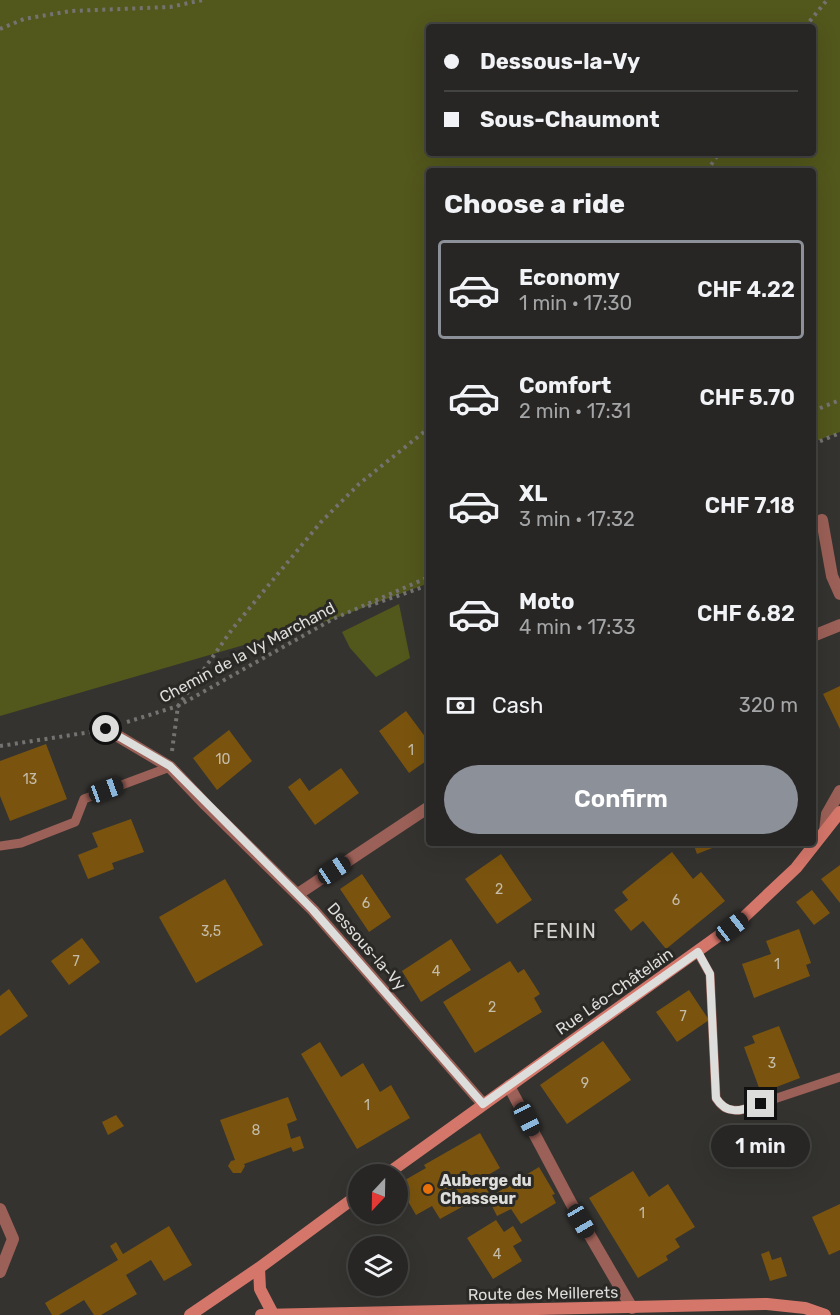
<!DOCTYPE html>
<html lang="en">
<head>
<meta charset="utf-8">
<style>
	:root { --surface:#272624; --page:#333231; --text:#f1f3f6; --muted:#a4a5a6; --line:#434341; --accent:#8c9099 }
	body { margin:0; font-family:Rubik,sans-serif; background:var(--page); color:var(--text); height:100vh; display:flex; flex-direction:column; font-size:22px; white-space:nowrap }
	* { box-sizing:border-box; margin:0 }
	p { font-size:20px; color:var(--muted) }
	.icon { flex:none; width:33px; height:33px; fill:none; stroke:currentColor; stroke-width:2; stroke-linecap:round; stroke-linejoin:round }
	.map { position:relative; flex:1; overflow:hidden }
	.panel { position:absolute; left:426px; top:168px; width:390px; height:678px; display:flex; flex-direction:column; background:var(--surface); border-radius:6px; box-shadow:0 6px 24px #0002,0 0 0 2px var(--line) }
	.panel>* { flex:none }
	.banner { position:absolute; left:426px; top:24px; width:390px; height:132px; border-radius:6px; box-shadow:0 6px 24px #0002,0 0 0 2px var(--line); display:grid; align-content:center; height:132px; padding:0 18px; background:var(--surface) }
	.needle { width:39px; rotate:202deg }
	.fabs { position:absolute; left:348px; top:1164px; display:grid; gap:12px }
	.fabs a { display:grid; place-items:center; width:60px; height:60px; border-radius:50%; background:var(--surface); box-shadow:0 6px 24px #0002,0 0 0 2px var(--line); font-size:30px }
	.end { position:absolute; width:27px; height:27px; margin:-14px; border:8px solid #dddddb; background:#111; box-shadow:0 0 0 3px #111 }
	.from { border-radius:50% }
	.bubble { position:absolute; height:42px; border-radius:21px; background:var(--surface); box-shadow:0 6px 24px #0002,0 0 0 2px var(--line); font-size:20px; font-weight:600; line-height:42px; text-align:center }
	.car { position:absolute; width:18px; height:36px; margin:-18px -9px; border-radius:8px; box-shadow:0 0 4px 2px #0007; background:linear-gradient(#222 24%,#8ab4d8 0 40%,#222 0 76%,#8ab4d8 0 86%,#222 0) }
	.banner b { display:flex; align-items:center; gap:21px; height:57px; font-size:22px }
	.banner b+b { border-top:2px solid var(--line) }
	.banner i { width:15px; height:15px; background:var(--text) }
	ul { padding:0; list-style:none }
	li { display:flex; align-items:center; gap:18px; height:99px; margin:0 12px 9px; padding:0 6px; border:3px solid transparent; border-radius:6px }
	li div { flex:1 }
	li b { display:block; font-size:22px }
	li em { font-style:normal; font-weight:600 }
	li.current { border-color:var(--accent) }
	li>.icon { width:54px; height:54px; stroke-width:1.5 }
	h2 { padding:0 18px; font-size:27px; line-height:72px }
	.pay { display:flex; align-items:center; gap:15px; height:66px; padding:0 18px; font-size:22px }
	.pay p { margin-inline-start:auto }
	.primary-button { display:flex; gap:12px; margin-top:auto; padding:12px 18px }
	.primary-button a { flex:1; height:69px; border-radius:36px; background:var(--accent); color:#fff; font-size:24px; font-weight:600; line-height:69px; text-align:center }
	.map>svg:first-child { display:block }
</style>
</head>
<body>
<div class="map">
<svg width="840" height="1315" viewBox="0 0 840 1315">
	<rect width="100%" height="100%" fill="#343330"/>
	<path fill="#52571c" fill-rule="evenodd" d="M0,0h840v432l-27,10v-271h-384v412l-96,36 -333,97zM429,27h384v126h-384z
		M399,604l11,54 -34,19 -26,-29 -8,-16z"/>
	<path fill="#7a540e" d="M840,686v43l-17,-35z
		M406,711l23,31v17l-20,14 -30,-42z
		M229,730l23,31 -35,29 -24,-32z
		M46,744l21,55 -57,22 -10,-25v-35z
		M341,768l18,25 -44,32 -27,-38 12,-9 9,13z
		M131,819l13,33 -32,11 2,6 -26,10 -10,-24 20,-8 -6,-14z
		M693,843h32l-28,11z
		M672,852l21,27 8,-7 24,29 -59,48 -23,-28 -12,10 -17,-21 14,-10 -6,-8z
		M501,854l31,46 -35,24 -32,-45z
		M840,865v38l-19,-24z
		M362,874l29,43 -22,15 -29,-43z
		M225,879l38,66 -67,38 -37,-66z
		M812,890l18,23 -16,12 -18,-23z
		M799,929l12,34 -5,2 4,11 -56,22 -12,-34 29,-10 -5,-13z
		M82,938l18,24 -31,23 -18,-24z
		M451,939l20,31 -50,32 -19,-31z
		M510,961l8,12 6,-4 16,25 -6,4 8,14 -67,41 -32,-51z
		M9,989l19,27 -28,20v-40z
		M689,990l20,30 -32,22 -21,-30z
		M779,1026l21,52 -39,15 -17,-46 11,-4 -3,-7z
		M603,1041l28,39 -64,44 -27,-39z
		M320,1042l21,35 22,-14 17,29 11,-7 19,33 -53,31 -56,-95z
		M288,1097l9,23 -10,4 4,15 9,-3 4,12 -11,4 -2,-5 -47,17 1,2 -4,7h-8l-5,-7 3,-5 4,-1 -15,-40z
		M116,1115l8,11 -16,9 -6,-13z
		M480,1133l20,35 -19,11 8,13 -49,27 -8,-13 -16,9 -18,-31 28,-16 -2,-3z
		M539,1167l16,27 -3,1 4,8 -35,21 -10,-15 -14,7 -9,-18z
		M633,1171l16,26 19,-13 27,43 -20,12 5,8 -14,9 2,4 -30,18 -49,-80z
		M840,1204v46l-11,5 -17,-38z
		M496,1220l8,12 9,-6 9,15 -9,5 9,15 -29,18 -26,-41z
		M169,1226l23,39 -28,16 -13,-21 -25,15 11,19 -36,21h-7l-10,-15 -25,15h-7l-7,-12 73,-43 -8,-14 6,-4 7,12z
		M769,1251l3,9 9,-3 6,19 -17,5 -9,-27z"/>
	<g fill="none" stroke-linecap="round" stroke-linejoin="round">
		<path stroke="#747371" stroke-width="4" stroke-dasharray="3 4.5" stroke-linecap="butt" d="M805,27l22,-27
			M0,29l24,-10 47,-8 99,-4 33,-7
			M707,171l12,-18
			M813,411l27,-11
			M813,444l27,-11
			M368,606l61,-21
			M127,722l51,-16 155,-87 96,-42
			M0,746l91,-14
			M172,751l6,-45 55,-78 88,-106 38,-38 70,-56"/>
		<path stroke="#9b6057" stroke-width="9" d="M0,846l21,-3 54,-21 9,-23 86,-32
			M698,953l12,21 6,124c7,11 13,13 25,12l99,-33"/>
		<path stroke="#9b6057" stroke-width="12" d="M822,520l10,56 8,18
			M813,636l27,-11
			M106,729l64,38 36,38 107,105 170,194
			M825,831l2,-17 13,-23
			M298,894l131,-87
			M509,1086l62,117 61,105
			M0,1209l13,30 -13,33"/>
		<path stroke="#d5766a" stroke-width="12" d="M387,1174l355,-255 54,-51 44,-56
			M259,1268l1,21 13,25
			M190,1315l69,-47 99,-73
			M261,1315l506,-11 38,4 20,7"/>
	</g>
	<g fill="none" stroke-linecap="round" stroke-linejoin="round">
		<path stroke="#dddddb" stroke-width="8" d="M106,729l64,37 143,144 170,194 215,-152 12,22 6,124c12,19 27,12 45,6"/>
	</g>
	<circle fill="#e8710a" stroke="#2a2926" stroke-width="2" cx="428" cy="1189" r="6"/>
	<g text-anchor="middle" stroke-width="6" stroke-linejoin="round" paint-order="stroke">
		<g font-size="14" fill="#c4bba8">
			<text x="411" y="755">1</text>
			<text x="223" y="764">10</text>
			<text x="30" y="784">13</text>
			<text x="499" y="894">2</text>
			<text x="676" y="905">6</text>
			<text x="366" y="908">6</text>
			<text x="211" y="936">3,5</text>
			<text x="76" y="966">7</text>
			<text x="777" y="969">1</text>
			<text x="436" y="976">4</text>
			<text x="492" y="1012">2</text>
			<text x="683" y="1021">7</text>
			<text x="772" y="1068">3</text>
			<text x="585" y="1088">9</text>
			<text x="367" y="1110">1</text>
			<text x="256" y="1135">8</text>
			<text x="642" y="1218">1</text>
			<text x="497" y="1259">4</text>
		</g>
		<g font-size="16" fill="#dddddb" stroke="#2a2926">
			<text transform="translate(247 652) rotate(-28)" y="6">Chemin de la Vy Marchand</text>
			<text transform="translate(367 946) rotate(49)" y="6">Dessous-la-Vy</text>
			<text transform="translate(614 991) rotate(-35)" y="6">Rue Léo-Châtelain</text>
			<text transform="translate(543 1293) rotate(-1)" y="6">Route des Meillerets</text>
		</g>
		<g font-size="16" font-weight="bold" fill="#dddddb" stroke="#2a2926" text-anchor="start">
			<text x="440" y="1186">Auberge du<tspan x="440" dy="18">Chasseur</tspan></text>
		</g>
		<g font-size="20" letter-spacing="1.5" fill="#d6d4d1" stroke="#2a2926">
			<text x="565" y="938">FENIN</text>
		</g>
	</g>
</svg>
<div class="fabs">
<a><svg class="needle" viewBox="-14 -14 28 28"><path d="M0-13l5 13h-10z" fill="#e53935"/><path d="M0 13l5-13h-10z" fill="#a4a5a6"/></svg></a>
<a><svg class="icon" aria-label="layers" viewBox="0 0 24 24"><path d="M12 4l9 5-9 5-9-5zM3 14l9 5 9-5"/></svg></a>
</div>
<i class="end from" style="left:106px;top:729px"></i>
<i class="end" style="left:761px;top:1104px"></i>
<div class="bubble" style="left:711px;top:1125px;width:99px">1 min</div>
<i class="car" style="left:106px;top:790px;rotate:70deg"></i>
<i class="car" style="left:334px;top:870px;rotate:56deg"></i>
<i class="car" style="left:732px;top:927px;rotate:52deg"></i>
<i class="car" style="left:527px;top:1119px;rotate:153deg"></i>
<i class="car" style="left:581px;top:1221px;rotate:150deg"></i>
<div class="banner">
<b><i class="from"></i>Dessous-la-Vy</b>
<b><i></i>Sous-Chaumont</b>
</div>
<section class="panel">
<h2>Choose a ride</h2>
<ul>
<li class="current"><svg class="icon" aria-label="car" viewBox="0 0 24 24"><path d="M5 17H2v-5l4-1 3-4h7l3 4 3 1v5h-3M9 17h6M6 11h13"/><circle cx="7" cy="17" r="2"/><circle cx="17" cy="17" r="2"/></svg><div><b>Economy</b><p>1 min · 17:30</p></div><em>CHF 4.22</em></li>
<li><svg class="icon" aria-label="car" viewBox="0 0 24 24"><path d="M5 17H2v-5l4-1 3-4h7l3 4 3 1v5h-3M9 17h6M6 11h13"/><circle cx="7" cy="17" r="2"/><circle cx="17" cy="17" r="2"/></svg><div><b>Comfort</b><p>2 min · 17:31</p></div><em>CHF 5.70</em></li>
<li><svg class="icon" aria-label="car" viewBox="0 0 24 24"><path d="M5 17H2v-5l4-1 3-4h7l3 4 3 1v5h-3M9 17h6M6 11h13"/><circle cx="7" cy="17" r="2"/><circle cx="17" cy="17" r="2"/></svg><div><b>XL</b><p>3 min · 17:32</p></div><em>CHF 7.18</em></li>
<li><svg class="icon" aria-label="car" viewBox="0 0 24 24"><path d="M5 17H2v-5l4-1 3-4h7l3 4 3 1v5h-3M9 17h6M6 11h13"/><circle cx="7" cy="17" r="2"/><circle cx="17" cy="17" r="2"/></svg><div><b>Moto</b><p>4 min · 17:33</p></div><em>CHF 6.82</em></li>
</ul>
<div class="pay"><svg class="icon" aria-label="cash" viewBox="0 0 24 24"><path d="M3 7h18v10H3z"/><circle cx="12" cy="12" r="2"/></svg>Cash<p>320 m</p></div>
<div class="primary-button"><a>Confirm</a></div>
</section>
</div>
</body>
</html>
